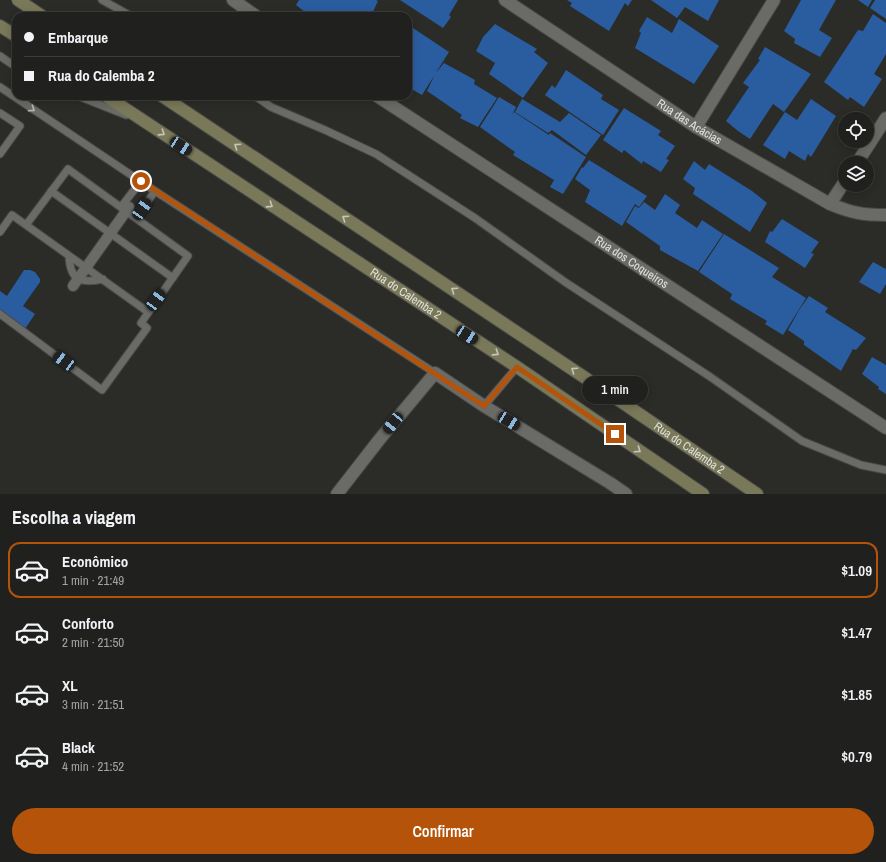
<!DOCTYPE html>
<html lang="pt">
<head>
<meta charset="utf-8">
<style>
	:root { --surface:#20201e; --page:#2d2d2b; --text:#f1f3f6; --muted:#a2a3a4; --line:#3d3e3c; --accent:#b45309 }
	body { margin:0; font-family:"Archivo Narrow",sans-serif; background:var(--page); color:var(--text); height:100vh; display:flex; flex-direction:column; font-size:15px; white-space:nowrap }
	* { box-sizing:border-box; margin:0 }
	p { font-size:13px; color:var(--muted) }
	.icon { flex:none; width:22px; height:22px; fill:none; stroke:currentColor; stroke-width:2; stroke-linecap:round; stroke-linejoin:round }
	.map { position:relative; height:494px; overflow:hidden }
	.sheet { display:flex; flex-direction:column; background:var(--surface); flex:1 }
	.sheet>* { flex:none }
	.hud { position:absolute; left:12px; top:12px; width:400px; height:88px; border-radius:12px; box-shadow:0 2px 10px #0003,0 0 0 1px var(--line); display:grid; align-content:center; height:88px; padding:0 12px; background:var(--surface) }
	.fabs { position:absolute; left:838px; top:112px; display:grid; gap:8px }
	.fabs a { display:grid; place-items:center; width:36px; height:36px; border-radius:50%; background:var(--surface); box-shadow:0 2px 10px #0003,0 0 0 1px var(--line); font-size:20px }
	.end { position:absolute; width:18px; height:18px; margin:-9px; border:5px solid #b45309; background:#fff; box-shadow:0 0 0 2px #fff }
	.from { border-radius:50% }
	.bubble { position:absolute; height:28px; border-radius:14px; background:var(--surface); box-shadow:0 2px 10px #0003,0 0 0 1px var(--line); font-size:13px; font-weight:600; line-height:28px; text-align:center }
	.car { position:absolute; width:12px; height:24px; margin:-12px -6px; border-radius:5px; box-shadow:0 0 3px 1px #0007; background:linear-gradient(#222 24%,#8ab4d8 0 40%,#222 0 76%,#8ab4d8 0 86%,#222 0) }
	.hud b { display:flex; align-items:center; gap:14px; height:38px; font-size:15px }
	.hud b+b { border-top:1px solid var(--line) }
	.hud i { width:10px; height:10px; background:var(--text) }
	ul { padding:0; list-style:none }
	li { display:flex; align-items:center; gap:12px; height:56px; margin:0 8px 6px; padding:0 4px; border:2px solid transparent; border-radius:12px }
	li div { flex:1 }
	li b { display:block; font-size:15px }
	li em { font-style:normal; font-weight:600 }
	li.on { border-color:var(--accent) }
	li>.icon { width:36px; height:36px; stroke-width:1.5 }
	h2 { padding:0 12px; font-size:18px; line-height:48px }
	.button { display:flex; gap:8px; margin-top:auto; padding:8px 12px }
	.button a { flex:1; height:46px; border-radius:24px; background:var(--accent); color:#fff; font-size:16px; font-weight:600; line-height:46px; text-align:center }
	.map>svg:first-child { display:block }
</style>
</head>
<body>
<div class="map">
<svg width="886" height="494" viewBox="0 0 886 494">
	<rect width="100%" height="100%" fill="#2b2b28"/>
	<path fill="#2a5da0" d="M299,0h77l2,1 -7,15h-69l3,-4 -9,-7z
		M400,0h58l-9,15 2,2 -8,11z
		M567,0h65l-4,6 -3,-3 -16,28 -39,-25 2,-3z
		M651,0h68l-11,21 -23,-14 -8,11z
		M801,0h35l-17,30 13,8 -12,19 -26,-14 1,-4 -11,-8z
		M858,0h14l-4,7z
		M875,0h11v19l-16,-11z
		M873,14l13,9v31l-12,20 8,5 -18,28 -14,-10 -2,3 -24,-18 34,-52 5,1z
		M647,17l25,16 7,-14 40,27 -25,38 -59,-36 6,-15 -2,-2z
		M495,24l42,25 -3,3 14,11 -25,35 -34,-24 6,-11 -19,-12 7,-14z
		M413,28l36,24 -27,43 -14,-8v-52z
		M765,47l46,27 -27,38 -11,-8 -23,35 -12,-8 -12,-10 23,-34 -6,-4 17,-23 -2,-1z
		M444,63l31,17 -1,4 23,14 -19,29 -18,-9 2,-3 -35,-24 8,-17z
		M566,70l37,25 -2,4 18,11 -16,25 -58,-40 7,-10 3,3z
		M499,97l17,10 -4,8 2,-3 35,23 1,-2 36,24 -23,37 -13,-7 4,-7 -41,-25 2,-3 -35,-25z
		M522,99l38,23 9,-9 32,22 -15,20 -34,-25 -4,3 -33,-21z
		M811,99l25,17 -25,41 -3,-3 -3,7 -16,-10 -4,8 -22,-14 22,-33 12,8z
		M624,108l37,23 -3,4 17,11 -9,13 3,1 -8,12 -18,-11 -1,3 -18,-14 -2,3 -19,-13z
		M589,160l58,36 -8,11 -4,-3 -13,22 -37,-24 5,-12 -15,-11 7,-12 1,1z
		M694,161l11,9 4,-6 43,27 15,12 -17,29 -57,-38 2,-6 -12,-9z
		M665,194l15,11 -5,8 22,15 5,-8 21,14 -25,37 -38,-21v-4l-34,-24 9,-16 4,2 5,-6 11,8z
		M782,219l37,23 -8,11 3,1 -9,14 -40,-26 5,-11 2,1z
		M724,234l55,34 -7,9 34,21 -23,37 -18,-11 2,-3 -37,-22 2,-5 -33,-22z
		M873,262l13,7v15l-6,10 -21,-12z
		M24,270h6l5,2 5,7v3l-17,24 12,8 -10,15 -25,-18v-20l7,5z
		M809,296l19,12 -3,4 41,26 -10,12 -3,-1 -12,22 -37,-26v-4l-16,-11 11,-20z
		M872,357l14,8v29l-8,-5 1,-2 -17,-13z"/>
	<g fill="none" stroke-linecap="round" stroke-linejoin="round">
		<defs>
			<path id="service" d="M102,0l29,16
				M236,16l9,-8
				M0,56l16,11
				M0,87l155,104 280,182
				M78,96l48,19
				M255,96l16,11 54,23 51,24 99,64 90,64 144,94 93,65 59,24 25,5
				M0,113l20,13 -20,28
				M51,191l122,87
				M121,207l20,-26
				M136,218l19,-27
				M0,232l12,-17 136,97
				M69,256c1,24 11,28 34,23
				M0,314l102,76 45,-62 -6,-5 47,-67 -120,-87 -42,56
				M484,406l33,-39"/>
			<path id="pedestrian" d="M73,286l56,-79"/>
			<g id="minor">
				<path d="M233,0l23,16"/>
				<path id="s1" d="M505,0l191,127 134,77c22,9 33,11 56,11"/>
				<path id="s2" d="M377,96l509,332"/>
				<path d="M696,127l78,-127"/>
				<path d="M857,163l29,-45"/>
				<path d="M830,204l15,-23"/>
				<path d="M337,494l42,-54 56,-67 49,33 126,77 16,11"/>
			</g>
			<g id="secondary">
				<path d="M18,0l24,16"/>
				<path d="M0,26l16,10"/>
				<path id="s3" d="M106,96l411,271 186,127"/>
				<path id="s4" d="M162,96l464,309 131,89"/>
			</g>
		</defs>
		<use href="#service" stroke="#484846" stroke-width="9"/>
		<use href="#pedestrian" stroke="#484846" stroke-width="12"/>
		<use href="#minor" stroke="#484846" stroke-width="14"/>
		<use href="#secondary" stroke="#484846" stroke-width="14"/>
		<use href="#service" stroke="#6a6a67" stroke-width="7"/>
		<use href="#pedestrian" stroke="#6a6a67" stroke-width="10"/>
		<use href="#minor" stroke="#6a6a67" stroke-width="12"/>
		<use href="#secondary" stroke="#797858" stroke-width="12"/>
	</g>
	<defs><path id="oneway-chevron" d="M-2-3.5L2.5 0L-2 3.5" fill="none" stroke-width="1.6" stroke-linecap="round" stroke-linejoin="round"/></defs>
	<use stroke="#b7b7b4" href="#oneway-chevron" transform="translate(32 109) rotate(34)"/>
	<g stroke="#c6c6bc">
		<use href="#oneway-chevron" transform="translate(162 133) rotate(33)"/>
		<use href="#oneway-chevron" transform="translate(237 146) rotate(-146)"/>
		<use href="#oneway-chevron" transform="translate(270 205) rotate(33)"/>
		<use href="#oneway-chevron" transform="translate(345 218) rotate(-146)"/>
		<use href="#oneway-chevron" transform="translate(454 290) rotate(-146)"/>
		<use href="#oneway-chevron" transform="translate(496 353) rotate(33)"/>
		<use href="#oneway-chevron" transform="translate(574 370) rotate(-146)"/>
		<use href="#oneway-chevron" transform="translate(638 450) rotate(34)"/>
	</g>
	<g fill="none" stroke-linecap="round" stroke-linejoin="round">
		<path stroke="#b45309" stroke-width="5" d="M141,181l343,225 33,-39 98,67"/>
	</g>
	<g text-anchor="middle" stroke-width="3" stroke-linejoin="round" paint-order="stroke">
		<g font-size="12" fill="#e0e0de" stroke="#2b2b28">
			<text dy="4" stroke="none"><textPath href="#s1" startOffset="221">Rua das Acácias</textPath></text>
			<text dy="4" stroke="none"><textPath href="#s2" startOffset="304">Rua dos Coqueiros</textPath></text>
			<text dy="4" stroke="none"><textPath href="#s3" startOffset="359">Rua do Calemba 2</textPath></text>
			<text dy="4" stroke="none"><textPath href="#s4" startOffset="634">Rua do Calemba 2</textPath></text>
		</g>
	</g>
</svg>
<div class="fabs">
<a><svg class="icon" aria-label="locate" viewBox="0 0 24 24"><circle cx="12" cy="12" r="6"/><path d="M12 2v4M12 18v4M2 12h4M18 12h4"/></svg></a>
<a><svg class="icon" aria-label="layers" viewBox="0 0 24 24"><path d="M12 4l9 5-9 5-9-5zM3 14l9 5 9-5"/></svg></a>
</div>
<i class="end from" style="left:141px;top:181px"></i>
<i class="end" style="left:615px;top:434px"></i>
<div class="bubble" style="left:582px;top:376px;width:66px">1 min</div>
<i class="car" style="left:181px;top:146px;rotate:123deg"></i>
<i class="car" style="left:142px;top:209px;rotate:35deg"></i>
<i class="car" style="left:156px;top:300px;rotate:36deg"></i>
<i class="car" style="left:467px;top:335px;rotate:123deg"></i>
<i class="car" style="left:64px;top:361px;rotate:306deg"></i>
<i class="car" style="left:509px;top:421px;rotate:121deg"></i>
<i class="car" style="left:393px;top:423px;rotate:219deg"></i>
<div class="hud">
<b><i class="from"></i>Embarque</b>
<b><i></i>Rua do Calemba 2</b>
</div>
</div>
<section class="sheet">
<h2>Escolha a viagem</h2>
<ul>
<li class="on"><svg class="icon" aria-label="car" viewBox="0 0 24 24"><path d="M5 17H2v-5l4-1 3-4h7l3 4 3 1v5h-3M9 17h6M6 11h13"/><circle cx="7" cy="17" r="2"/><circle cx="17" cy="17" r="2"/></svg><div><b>Econômico</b><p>1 min · 21:49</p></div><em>$1.09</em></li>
<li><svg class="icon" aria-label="car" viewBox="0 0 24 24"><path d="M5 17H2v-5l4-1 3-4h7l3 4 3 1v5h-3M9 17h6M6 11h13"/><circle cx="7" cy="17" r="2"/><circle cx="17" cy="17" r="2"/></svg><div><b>Conforto</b><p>2 min · 21:50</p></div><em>$1.47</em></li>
<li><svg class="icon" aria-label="car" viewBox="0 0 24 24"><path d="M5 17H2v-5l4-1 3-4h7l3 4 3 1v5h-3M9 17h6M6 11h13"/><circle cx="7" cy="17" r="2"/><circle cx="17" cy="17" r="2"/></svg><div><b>XL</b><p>3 min · 21:51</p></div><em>$1.85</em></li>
<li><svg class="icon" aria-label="car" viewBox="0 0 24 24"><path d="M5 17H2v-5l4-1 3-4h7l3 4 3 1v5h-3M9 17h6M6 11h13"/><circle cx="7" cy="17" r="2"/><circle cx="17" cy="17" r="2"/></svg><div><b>Black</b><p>4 min · 21:52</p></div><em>$0.79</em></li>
</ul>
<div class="button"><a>Confirmar</a></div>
</section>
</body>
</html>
